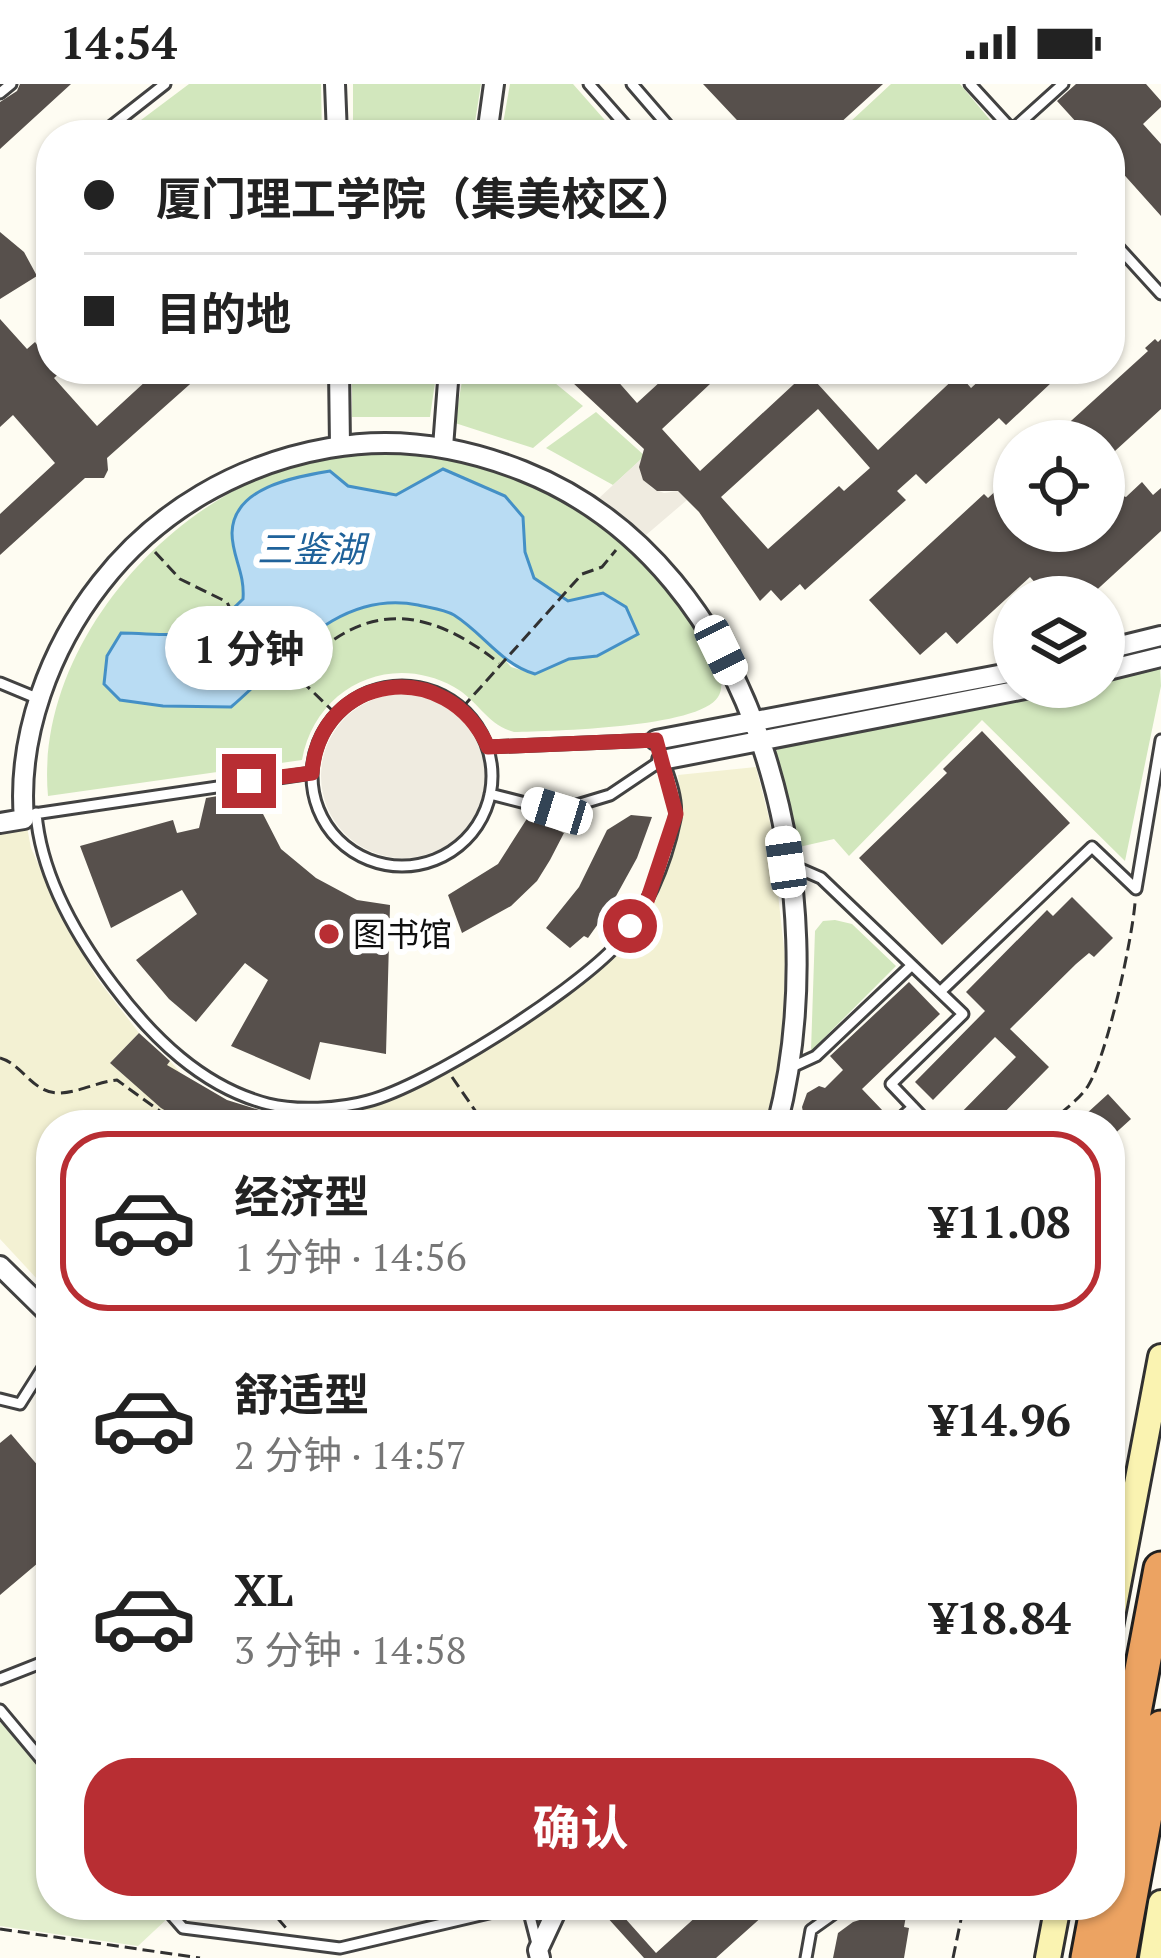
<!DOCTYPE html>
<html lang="zh">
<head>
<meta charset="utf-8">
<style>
	:root { --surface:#fff; --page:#f6f6f6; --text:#222; --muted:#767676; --line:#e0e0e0; --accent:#b82e33 }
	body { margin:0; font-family:"PT Serif","Noto Sans SC",serif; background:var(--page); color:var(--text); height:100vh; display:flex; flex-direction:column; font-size:45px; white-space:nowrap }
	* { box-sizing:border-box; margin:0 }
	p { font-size:39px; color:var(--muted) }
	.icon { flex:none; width:66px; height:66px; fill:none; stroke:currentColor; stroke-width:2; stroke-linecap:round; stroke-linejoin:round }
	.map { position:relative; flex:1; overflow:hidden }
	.side { position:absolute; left:36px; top:1026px; width:1089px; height:810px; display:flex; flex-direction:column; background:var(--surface); border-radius:48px; box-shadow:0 3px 9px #0004 }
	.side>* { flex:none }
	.guide { position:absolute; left:36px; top:36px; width:1089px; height:264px; border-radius:48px; box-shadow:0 3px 9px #0004; display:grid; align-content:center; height:264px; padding:0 48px; background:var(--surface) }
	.buttons { position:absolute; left:993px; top:336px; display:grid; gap:24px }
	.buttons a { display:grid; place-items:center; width:132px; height:132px; border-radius:50%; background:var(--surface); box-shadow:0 3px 9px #0004; font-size:60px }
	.end { position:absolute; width:54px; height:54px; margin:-27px; border:15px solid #b82e33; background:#fff; box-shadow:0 0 0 6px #fff }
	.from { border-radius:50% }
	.bubble { position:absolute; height:84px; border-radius:42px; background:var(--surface); box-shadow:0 3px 9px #0004; font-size:39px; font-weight:700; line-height:84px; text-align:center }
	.car { position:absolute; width:36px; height:72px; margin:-36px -18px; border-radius:15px; box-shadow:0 0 9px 3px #0007; background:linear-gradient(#fff 24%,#345 0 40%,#fff 0 76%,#345 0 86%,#fff 0) }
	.guide b { display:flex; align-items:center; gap:42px; height:114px; font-size:45px }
	.guide b+b { border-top:3px solid var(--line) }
	.guide i { width:30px; height:30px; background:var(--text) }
	ul { padding:21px 0 0; list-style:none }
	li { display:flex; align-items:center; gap:36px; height:180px; margin:0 24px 18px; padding:0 24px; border:6px solid transparent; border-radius:48px }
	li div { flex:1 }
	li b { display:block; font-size:45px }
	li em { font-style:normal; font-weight:700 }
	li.current { border-color:var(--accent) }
	li>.icon { width:108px; height:108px; stroke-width:1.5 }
	.action { display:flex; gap:24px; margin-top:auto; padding:24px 48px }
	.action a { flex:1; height:138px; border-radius:48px; background:var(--accent); color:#fff; font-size:48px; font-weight:700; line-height:138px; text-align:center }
	.status { display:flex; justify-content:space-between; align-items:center; height:84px; padding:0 60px; background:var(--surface); direction:ltr }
	.status svg { height:33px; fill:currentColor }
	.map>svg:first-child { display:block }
</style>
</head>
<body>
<div class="status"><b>14:54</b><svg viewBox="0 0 49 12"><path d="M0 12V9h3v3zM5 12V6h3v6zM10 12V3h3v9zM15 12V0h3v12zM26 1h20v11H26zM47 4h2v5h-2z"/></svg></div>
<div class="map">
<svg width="1161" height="1874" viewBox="0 0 1161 1874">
	<rect width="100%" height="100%" fill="#fefcf2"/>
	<path fill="#f3f1d3" d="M756,683l14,55 15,135 -3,107 -16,61h-500l4,-16 97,-1 49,-19 105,-65 96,-72 33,-43 32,-95 -4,-39z
		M27,743l4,21 34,75 31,54 43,56 -29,30 33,29 27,-31 10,11 -21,34 30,19h-138v169l-51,-55v-408z"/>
	<path fill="#d2e7bd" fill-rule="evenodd" d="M189,0h132l1,51h-201z
		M353,0h128l-8,51h-120z
		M510,0h63l45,51h-117z
		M891,0h69l31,37 -15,14h-140z
		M352,285h85l-7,48h-78z
		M464,285h74l45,37 -50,42 -78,-25z
		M596,328l49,44 -32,29 -67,-37z
		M391,367c33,4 68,6 99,17 75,27 151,81 198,146 7,10 11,22 17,32 8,13 23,36 13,51 -19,31 -167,34 -204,35 -27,-7 -36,-32 -60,-45 -65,-36 -139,1 -152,73l-254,36c-13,-143 111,-289 244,-330 33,-10 65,-13 99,-15zM443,385l61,27 19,21 2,35 9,26 34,23 29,55 -28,3 -35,15 -23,-7 -29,-33 -35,-23 -51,-10 -49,10 -39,23 -26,29 -83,45 -79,-7 1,-67c58,0 77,10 123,-35v-25l-9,-22 113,-66 48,9z
		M1160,580l1,22 -36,175 -143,-141 -133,136 -15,-17 -35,8 -27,-93 13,-10 279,-57h40v-9z
		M835,836l17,4 44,42 -85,85 4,-120 8,-10z"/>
	<path fill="#e3efce" d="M0,1638l51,59v124h108l10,12 -31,29 -138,-20z"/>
	<path fill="#efebe0" d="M641,375l4,22 7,7 12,5 14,-2 9,9 -41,35 -48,-36z
		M321 692a82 82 0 1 1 164 0a82 82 0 1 1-164 0Z"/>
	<path fill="#b9dcf3" stroke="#4490c6" stroke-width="3" d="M443,385l62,27 18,21 2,35 9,26 34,23 35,-8 23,14 12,27 -41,22 -28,3 -34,15c-34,-10 -51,-40 -81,-59 -11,-6 -24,-7 -36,-10 -81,-16 -132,55 -187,102l-68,-1 -43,-6 -16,-16 3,-28 14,-23c58,1 78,11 122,-34 2,-27 -11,-42 -11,-66 1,-46 63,-56 98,-62l18,15 48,9z"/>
	<path fill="#57504c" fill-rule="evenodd" d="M20,0h51l-71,65v-47l17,-11z
		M703,0h180l-56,51h-76z
		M1076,0h70l15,17v6l-18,17 18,20v72l-51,-57v-24h-22l-31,-34z
		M0,148l24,20 13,24 -37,23z
		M0,235l27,30 8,-7 4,5 12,-12v34h13l-10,9 43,48 62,-57h48l-100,89 1,12 -4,8h-19l-85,77v-41l55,-51 -42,-48 -13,12z
		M1155,255l3,3 3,-3v70l-57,52v-20h-33l-10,-11 87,-79 -3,-3z
		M558,285h49l30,34 37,-34h52l-64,60 38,42 107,-99 71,78 81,-76 12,14 21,-19h74l-60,56 -7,-7 -73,66 -10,-10 -19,17 9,9 -101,90 -5,-6 -19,17 -10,-11 -11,11 -61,-89 -21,-21h-21l-14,-11 -4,-13 5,-18zM818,325l52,59 -26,23 -5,-5 -71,63 -47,-52z
		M1014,390v57h90v-29l10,-9 12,4 16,-15 11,13 8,-7v43l-72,66h-41l-18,-20 -73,67 -11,-12 -26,23 -51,-55 115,-106 4,4z
		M982,647l88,92 -128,122 -83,-87 88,-85 -4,-4z
		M236,709l26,19 19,37 35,29 41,22 33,5 -4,149 -66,-12 -10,38 -79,-34 37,-66 -23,-17 -49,59 -27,-23 -33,-39 61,-46 -15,-24 -71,38 -31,-82 93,-26 4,13 22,-5 7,-30z
		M631,731l21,2 -15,41 -27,49 -22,31 -4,-2 -14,12 -24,-20 33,-41 28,-57z
		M528,733l36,16 -14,27 -13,21 -26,25 -49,27 -14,-38 50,-31z
		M1072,813l41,41 -19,19 -5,-4 -13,11 -66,65 39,38 -57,58h-43l67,-68 -21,-20 -62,63 -18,-18 70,-71 -19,-19 81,-82 6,6z
		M909,898l31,32 -78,75 21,22 -14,14 -45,-1 -20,-7 -2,-10 5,-14 12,-7 6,2 18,-18 -13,-14z
		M139,949l31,28 -3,4 60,35 42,13 -3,12h-77l-28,-17 -51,-45z
		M1108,1010l23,25 -21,19v-13h-36z
		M11,1350l40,47v36l-15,13 15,22 -51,43v-152z
		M596,1821h38l-11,11 33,37 53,-48h66l-59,53h-72z
		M908,1821l-4,22 5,1 -5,30h-71l5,-25 15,-11z"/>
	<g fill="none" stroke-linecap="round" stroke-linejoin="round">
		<defs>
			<path id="lane" d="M589,0l45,51
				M632,0l44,51
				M970,0l43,47
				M0,9l11,-9
				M1012,46l51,-46
				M100,51l65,-51
				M1110,154l51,56
				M0,599l39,16
				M312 692a90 90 0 1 1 180 0a90 90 0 1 1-180 0Z
				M490,710l67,17 53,-16 52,-35
				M36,729c5,62 40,123 77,172 39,52 89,102 155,119 28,7 72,5 100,-3 61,-16 200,-106 245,-152 32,-34 53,-85 62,-130 4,-25 -12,-55 -19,-79l-168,7
				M34,730l278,-41
				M791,781l30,13 142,136 -72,70 39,41
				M940,908l152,-145 44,42 25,-149
				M792,983l24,-11 96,-91
				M893,1041l20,-18
				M0,1315l20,5 31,-49
				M0,1595l51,-20
				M0,1626l51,61
				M163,1821l20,23 157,20 183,-43
				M527,1821l10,39
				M806,1874l5,-28 35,-25"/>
			<path id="street" d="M335,0l2,51
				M487,51l7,-51
				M339,285l1,77
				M443,363l6,-78
				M1104,566l57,-14
				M1104,587l57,-14
				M656,656l358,-68
				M662,676l373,-73
				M0,739l24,-4c-7,-83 26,-171 77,-236 56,-72 137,-119 228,-135 67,-12 131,-2 194,23 242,96 313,425 254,654
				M0,1182l51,50
				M540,1874l-2,-8 21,-45"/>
			<path id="secondary" d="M1110,1543l51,-270
				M1048,1874l10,-53
				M1152,1874l9,-55"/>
			<path id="highway" d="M1110,1755l51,-270
				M1088,1874l10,-53
				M1119,1874l42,-230"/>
		</defs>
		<use href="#lane" stroke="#424242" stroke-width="15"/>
		<use href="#street" stroke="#424242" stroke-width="24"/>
		<use href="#secondary" stroke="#313131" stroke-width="30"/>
		<use href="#highway" stroke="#202020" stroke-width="39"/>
		<path stroke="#313131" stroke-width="3" stroke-dasharray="12 6" stroke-linecap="butt" d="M155,468l25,27 47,23 6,13 103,99
			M294,591c67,-74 129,-72 205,-12
			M462,624l120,-134 20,-7 14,-17
			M0,974c22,6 33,35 58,35 20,0 39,-11 59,-13l62,45
			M452,993l33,48
			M1047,1041c13,-12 32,-25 41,-39 19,-30 44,-146 47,-183
			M266,1821l20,23
			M0,1845l200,29
			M953,1874l11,-53"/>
		<use href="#lane" stroke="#fff" stroke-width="9"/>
		<use href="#street" stroke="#fff" stroke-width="18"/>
		<use href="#secondary" stroke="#faf3b1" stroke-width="24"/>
		<use href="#highway" stroke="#eca362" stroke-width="33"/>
	</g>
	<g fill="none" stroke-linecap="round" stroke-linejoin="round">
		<path stroke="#b82e33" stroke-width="15" d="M249,697l63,-8c8,-101 136,-117 176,-26l168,-7 20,74 -30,90 -16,22"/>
	</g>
	<circle fill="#b82e33" stroke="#fff" stroke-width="4.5" cx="329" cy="850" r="12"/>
	<g text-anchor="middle" stroke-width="12" stroke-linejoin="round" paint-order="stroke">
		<g font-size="33" fill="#0f0f0f" stroke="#fff" text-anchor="start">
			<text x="353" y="862">图书馆</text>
		</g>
		<g font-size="36" font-style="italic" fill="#1f629a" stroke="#fff">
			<text x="311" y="478">三鉴湖</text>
		</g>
	</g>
</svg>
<div class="buttons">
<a><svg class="icon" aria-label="locate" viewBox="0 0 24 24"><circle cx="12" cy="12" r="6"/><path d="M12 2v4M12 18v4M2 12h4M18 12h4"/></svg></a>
<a><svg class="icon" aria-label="layers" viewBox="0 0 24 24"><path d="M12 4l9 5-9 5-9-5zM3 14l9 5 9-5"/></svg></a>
</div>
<i class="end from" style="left:630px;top:842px"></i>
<i class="end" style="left:249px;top:697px"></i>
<div class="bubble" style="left:165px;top:522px;width:168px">1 分钟</div>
<i class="car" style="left:721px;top:566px;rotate:154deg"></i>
<i class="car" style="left:557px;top:727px;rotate:287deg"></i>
<i class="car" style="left:786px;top:778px;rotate:352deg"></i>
<div class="guide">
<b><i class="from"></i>厦门理工学院（集美校区）</b>
<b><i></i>目的地</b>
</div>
<section class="side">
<ul>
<li class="current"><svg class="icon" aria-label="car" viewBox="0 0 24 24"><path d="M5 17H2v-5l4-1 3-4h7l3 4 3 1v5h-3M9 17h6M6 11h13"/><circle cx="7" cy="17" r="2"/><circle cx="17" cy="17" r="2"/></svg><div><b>经济型</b><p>1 分钟 · 14:56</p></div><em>¥11.08</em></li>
<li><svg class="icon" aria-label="car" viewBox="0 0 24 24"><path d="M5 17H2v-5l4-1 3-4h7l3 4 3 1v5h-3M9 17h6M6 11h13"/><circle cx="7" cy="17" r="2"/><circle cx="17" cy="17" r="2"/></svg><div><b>舒适型</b><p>2 分钟 · 14:57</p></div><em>¥14.96</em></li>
<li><svg class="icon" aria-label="car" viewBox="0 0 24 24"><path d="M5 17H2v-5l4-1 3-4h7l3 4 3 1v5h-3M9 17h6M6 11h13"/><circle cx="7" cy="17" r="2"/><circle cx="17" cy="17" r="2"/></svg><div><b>XL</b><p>3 分钟 · 14:58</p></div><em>¥18.84</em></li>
</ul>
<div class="action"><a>确认</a></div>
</section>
</div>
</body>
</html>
